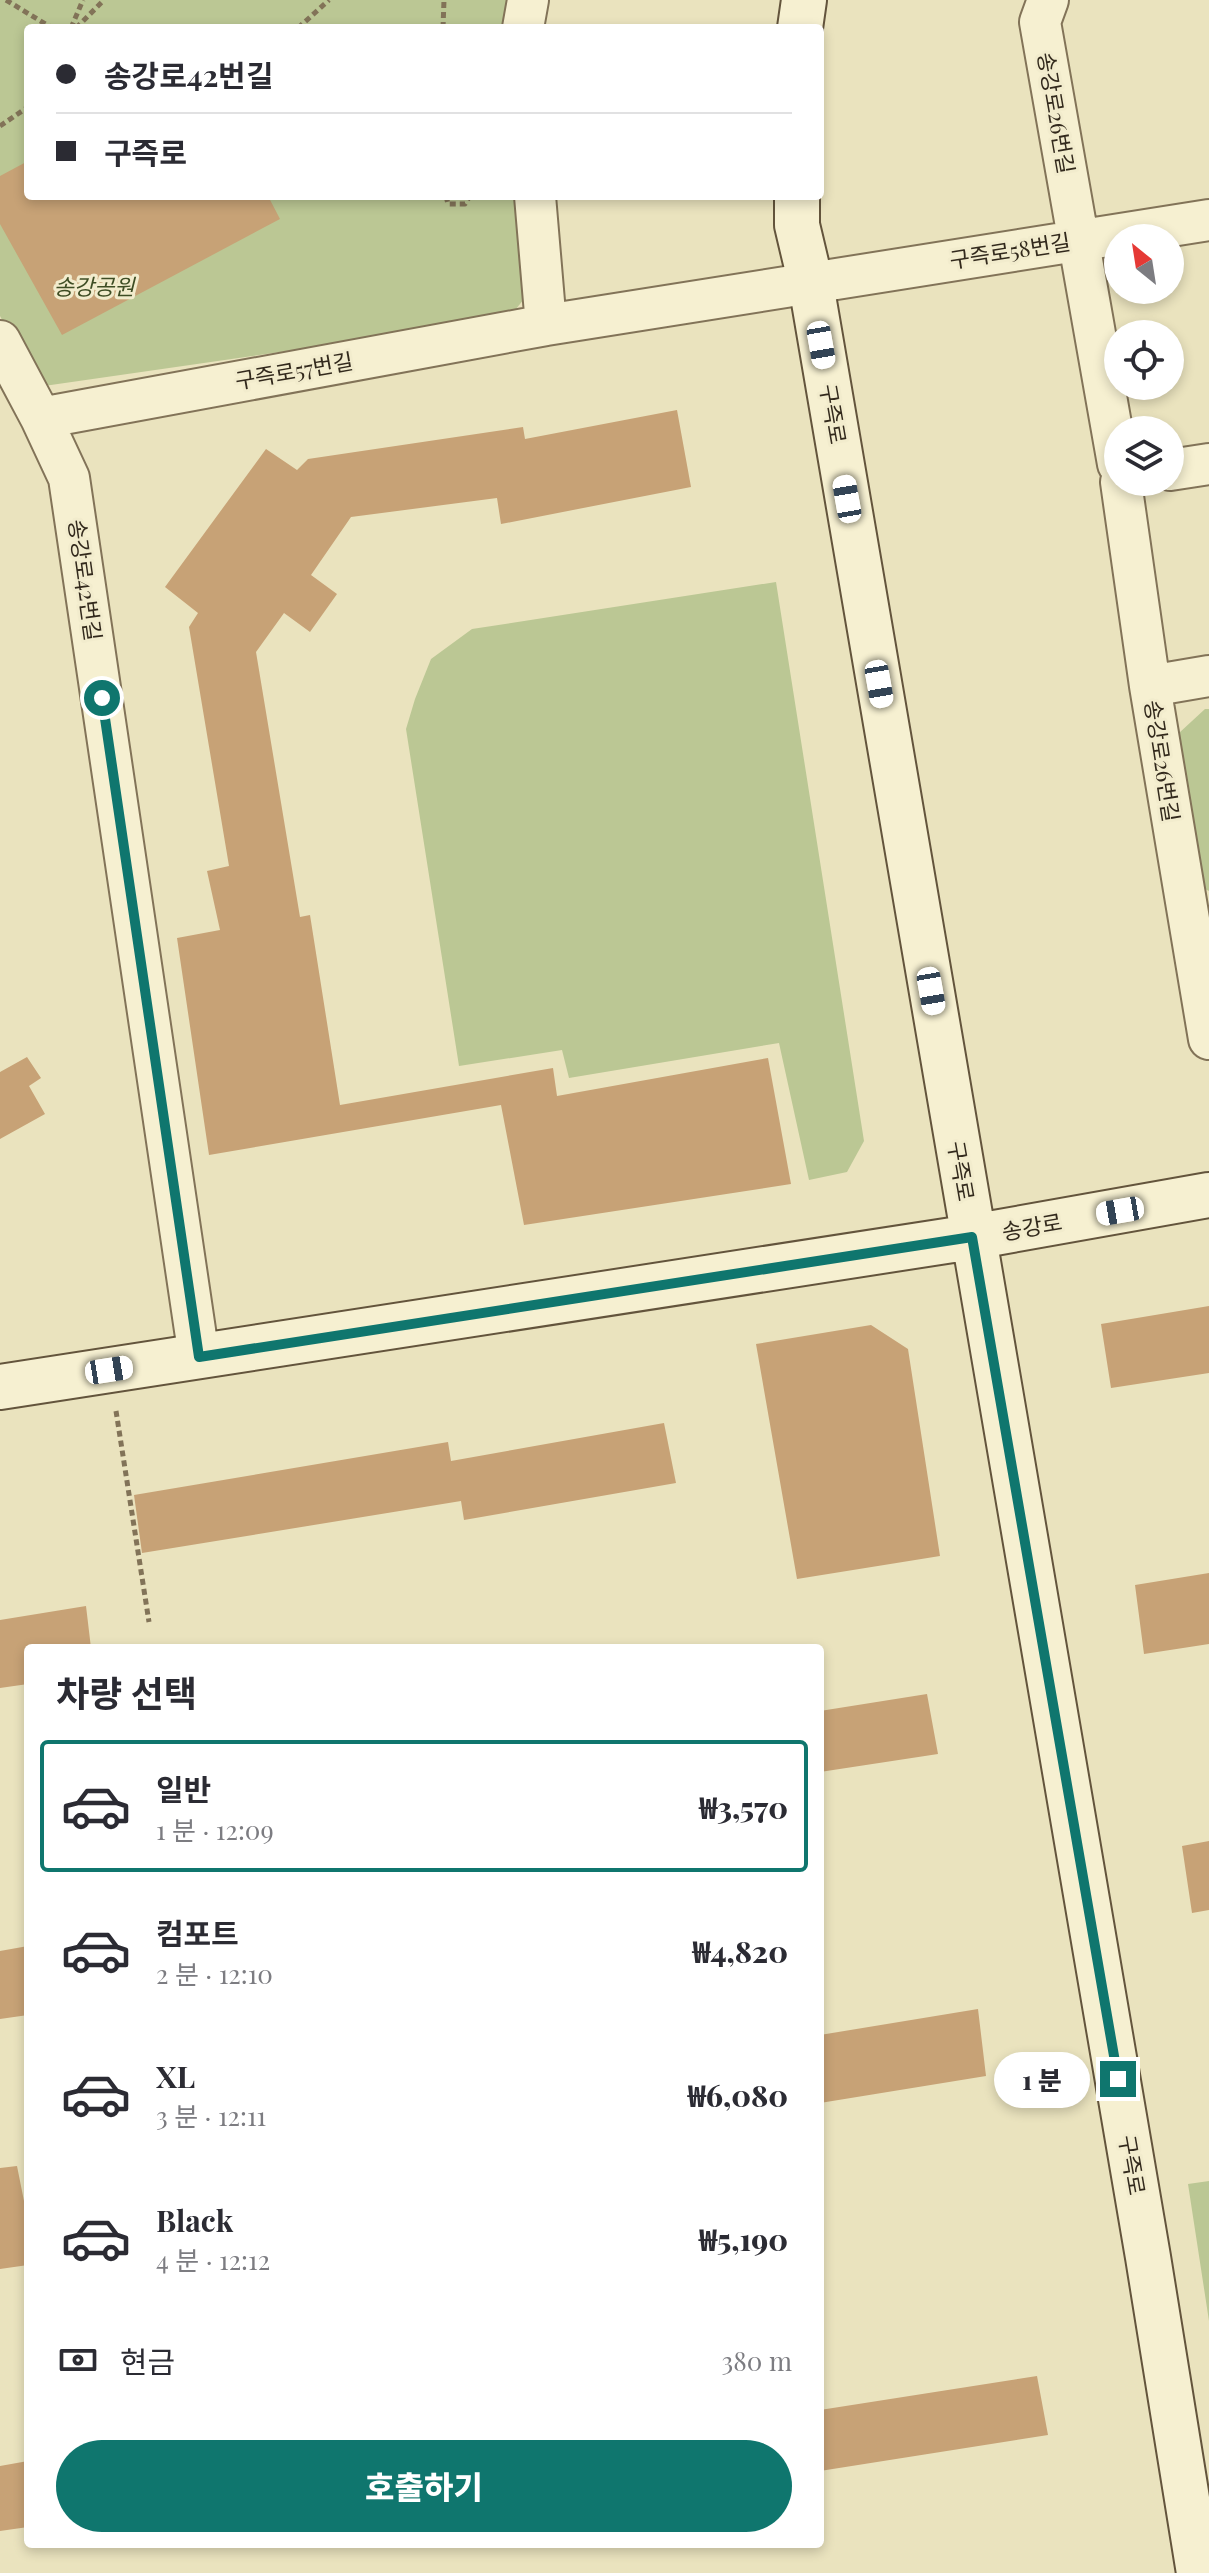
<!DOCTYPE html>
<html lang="ko">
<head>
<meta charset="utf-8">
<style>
	:root { --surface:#fff; --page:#f7f7f7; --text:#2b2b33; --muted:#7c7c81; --line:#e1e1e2; --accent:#0f766e }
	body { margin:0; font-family:"Playfair Display","Noto Sans KR",serif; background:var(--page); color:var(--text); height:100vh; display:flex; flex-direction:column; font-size:30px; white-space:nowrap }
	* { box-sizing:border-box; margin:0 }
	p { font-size:26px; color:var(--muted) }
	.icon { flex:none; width:44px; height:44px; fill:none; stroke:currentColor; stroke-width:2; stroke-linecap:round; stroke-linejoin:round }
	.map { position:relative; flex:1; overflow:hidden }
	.drawer { position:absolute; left:24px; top:1644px; width:800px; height:904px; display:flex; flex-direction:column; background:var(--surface); border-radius:8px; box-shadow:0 4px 12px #0003 }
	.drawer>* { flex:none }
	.guide { position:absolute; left:24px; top:24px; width:800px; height:176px; border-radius:8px; box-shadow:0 4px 12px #0003; display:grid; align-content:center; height:176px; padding:0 32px; background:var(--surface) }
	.needle { width:52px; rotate:330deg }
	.controls { position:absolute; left:1104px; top:224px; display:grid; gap:16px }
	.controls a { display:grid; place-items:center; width:80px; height:80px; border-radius:50%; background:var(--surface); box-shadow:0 4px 12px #0003; font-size:40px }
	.end { position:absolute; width:36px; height:36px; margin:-18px; border:10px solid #0f766e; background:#fff; box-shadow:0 0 0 4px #fff }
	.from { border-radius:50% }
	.bubble { position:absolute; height:56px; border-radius:28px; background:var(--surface); box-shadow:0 4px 12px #0003; font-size:26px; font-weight:800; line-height:56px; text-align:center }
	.car { position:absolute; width:24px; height:48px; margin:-24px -12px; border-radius:10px; box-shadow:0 0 6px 2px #0007; background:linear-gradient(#fff 24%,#345 0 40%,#fff 0 76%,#345 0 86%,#fff 0) }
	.guide b { display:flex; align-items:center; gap:28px; height:76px; font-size:30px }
	.guide b+b { border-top:2px solid var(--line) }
	.guide i { width:20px; height:20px; background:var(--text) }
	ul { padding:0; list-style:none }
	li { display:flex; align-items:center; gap:24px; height:132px; margin:0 16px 12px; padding:0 16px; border:4px solid transparent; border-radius:8px }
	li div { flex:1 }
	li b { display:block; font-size:30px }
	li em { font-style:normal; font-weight:800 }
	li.current { border-color:var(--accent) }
	li>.icon { width:72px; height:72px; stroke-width:1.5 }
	h2 { padding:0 32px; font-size:36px; line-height:96px }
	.pay { display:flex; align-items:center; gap:20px; height:88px; padding:0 32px; font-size:30px }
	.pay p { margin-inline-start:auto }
	.button { display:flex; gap:16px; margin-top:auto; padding:16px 32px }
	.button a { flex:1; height:92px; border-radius:48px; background:var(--accent); color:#fff; font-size:32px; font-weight:800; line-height:92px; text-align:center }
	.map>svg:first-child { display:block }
</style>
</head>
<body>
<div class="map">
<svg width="1209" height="2573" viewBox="0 0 1209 2573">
	<rect width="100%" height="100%" fill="#eae3be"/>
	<path fill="#bbc794" d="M0,0h517l-4,28h-485v168h491l13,93 -24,30 -471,68 -37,-71z
		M776,582l88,559 -17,31 -38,8 -30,-137 -210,35 -7,-28 -103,16 -53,-337 9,-30 16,-40 41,-30z
		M1205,709h4v182l-6,-3 -24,-155z
		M1209,2181v140l-21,-137z"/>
	<path fill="#c7a276" d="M28,161v35h240l12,23 -218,116 -62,-111v-48z
		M677,410l14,77 -190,37 -4,-26 -146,19 -40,58 26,19 -27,38 -26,-19 -28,39 44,265 10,-2 30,190 213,-37 4,28 211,-38 23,126 -267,41 -23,-120 -292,50 -32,-217 43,-8 -13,-59 22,-5 -40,-239 9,-14 -33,-26 101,-138 31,21 11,-11 215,-32 2,12z
		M27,1057l14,21 -12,8 16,28 -45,25v-67z
		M1209,1306v67l-98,15 -10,-64z
		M871,1325l37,24 32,207 -143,23 -41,-235z
		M664,1423l12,60 -212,37 -3,-19 -319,52 -8,-58 314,-53 3,19z
		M1209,1573v71l-65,10 -9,-69z
		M86,1606l5,42h-63v36l-28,4v-68z
		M927,1694l11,60 -118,18v-61z
		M1209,1841v69l-17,3 -10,-67z
		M28,1946v69l-28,4v-68z
		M978,2009l8,67 -166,27v-68z
		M17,2166l11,55v44l-28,4v-101z
		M1037,2376l11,59 -228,36v-61z
		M28,2461v66l-28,4v-65z"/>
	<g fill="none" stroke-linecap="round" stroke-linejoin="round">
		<defs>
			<path id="street" d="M1048,0l-8,22 78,442
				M523,28l5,-28
				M535,196l11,129
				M0,341l41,77 28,60 130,879
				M41,418l505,-93 663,-105
				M1170,470l39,-6
				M1121,482l29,204 59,353
				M1150,686l59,-10"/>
			<path id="secondary" d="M800,28l4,-28
				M797,196v29l14,59 337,1973 51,316
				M0,1387l972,-150 237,-42"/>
		</defs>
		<use href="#street" stroke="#827358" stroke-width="44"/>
		<use href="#secondary" stroke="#63543c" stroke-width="48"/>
		<path stroke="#827358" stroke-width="5" stroke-dasharray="6 4" stroke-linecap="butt" d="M6,0l46,28
			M71,28l12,-28
			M76,28l28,-28
			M298,28l31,-28
			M443,28l1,-28
			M0,126l28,-19
			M446,196l2,8h17l5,-8
			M116,1411l33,211"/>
		<use href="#street" stroke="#f6f0d1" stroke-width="40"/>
		<use href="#secondary" stroke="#f6f0d1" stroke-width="44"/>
	</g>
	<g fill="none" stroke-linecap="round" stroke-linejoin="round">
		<path stroke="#0f766e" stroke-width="10" d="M102,698l97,659 773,-120 146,842"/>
	</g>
	<g text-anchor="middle" stroke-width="6" stroke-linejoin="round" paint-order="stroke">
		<g font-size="22" fill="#32291c" stroke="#f2eccd">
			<text transform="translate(1056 113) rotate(80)" y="8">송강로26번길</text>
			<text transform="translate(1010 251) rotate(-9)" y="8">구즉로58번길</text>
			<text transform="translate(294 371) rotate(-10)" y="8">구즉로57번길</text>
			<text transform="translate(833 414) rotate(80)" y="8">구즉로</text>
			<text transform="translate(85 580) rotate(82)" y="8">송강로42번길</text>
			<text transform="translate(1162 761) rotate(81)" y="8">송강로26번길</text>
			<text transform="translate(961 1171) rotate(80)" y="8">구즉로</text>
			<text transform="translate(1032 1227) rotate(-10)" y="8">송강로</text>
			<text transform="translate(1132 2165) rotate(80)" y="8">구즉로</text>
		</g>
		<g font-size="22" font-style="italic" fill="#3e4d24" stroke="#f2eccd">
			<text x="94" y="295">송강공원</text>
		</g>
	</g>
</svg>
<div class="controls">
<a><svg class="needle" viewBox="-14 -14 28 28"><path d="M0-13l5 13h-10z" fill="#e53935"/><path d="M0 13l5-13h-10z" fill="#7c7c81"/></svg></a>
<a><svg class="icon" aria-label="locate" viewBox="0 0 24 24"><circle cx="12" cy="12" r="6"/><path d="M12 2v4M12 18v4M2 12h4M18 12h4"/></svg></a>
<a><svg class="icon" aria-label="layers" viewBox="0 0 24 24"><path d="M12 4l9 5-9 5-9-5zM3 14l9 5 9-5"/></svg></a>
</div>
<i class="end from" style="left:102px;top:698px"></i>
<i class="end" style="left:1118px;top:2079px"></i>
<div class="bubble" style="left:994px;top:2052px;width:96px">1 분</div>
<i class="car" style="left:821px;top:345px;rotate:170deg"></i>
<i class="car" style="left:847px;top:499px;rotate:350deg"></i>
<i class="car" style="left:879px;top:684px;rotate:170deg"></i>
<i class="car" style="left:931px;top:991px;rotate:170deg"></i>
<i class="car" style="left:1120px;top:1211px;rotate:260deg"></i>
<i class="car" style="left:109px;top:1370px;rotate:81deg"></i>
<div class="guide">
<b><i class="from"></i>송강로42번길</b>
<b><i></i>구즉로</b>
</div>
<section class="drawer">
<h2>차량 선택</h2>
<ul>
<li class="current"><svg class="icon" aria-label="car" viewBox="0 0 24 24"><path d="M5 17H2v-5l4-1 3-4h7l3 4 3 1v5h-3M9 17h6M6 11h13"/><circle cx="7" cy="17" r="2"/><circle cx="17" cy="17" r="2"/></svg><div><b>일반</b><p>1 분 · 12:09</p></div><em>₩3,570</em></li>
<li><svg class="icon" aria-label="car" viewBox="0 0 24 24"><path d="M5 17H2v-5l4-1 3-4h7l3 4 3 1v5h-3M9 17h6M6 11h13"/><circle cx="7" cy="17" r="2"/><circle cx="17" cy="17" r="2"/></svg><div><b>컴포트</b><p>2 분 · 12:10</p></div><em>₩4,820</em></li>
<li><svg class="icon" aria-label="car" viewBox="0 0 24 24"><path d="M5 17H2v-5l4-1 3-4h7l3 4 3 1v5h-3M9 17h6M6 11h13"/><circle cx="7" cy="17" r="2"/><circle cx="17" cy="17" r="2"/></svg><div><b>XL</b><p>3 분 · 12:11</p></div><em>₩6,080</em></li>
<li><svg class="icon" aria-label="car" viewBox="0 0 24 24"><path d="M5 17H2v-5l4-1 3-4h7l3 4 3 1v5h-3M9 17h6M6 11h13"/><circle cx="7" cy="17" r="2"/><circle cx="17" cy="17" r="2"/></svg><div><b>Black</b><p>4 분 · 12:12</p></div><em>₩5,190</em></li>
</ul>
<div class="pay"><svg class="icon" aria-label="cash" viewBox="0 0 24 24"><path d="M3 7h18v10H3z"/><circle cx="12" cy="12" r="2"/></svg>현금<p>380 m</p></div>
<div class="button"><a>호출하기</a></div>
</section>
</div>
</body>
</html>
